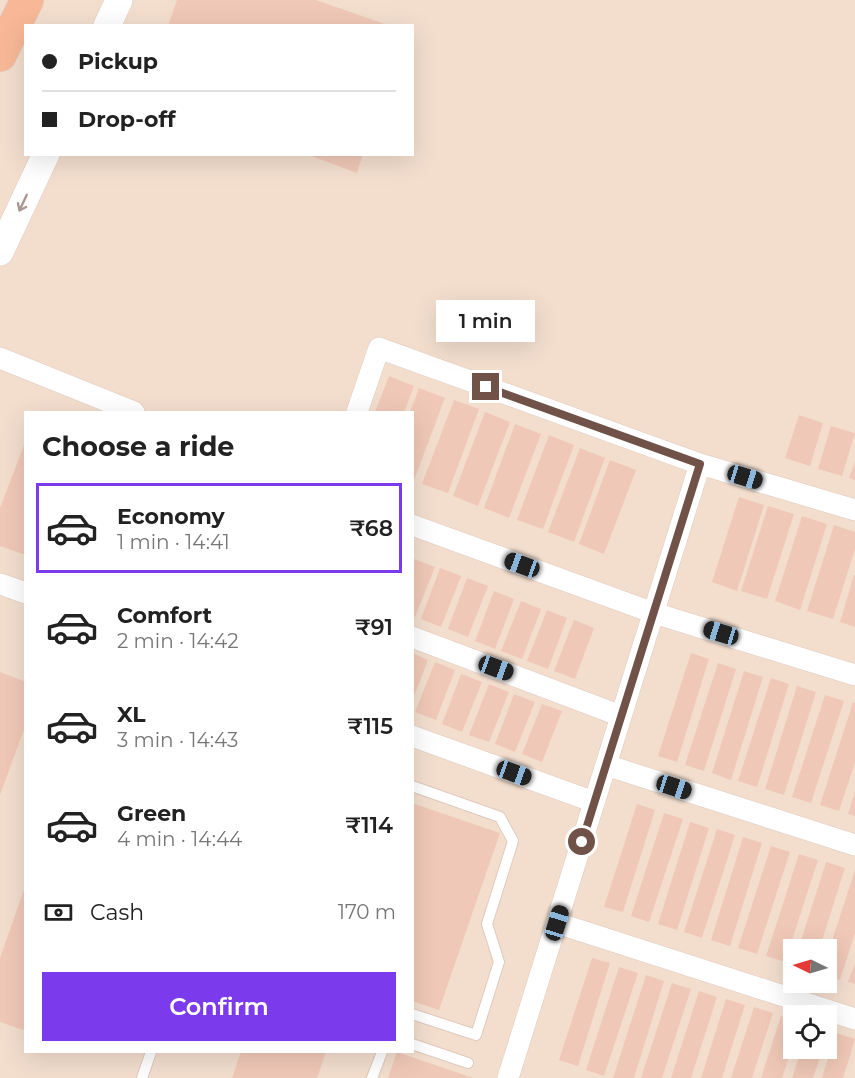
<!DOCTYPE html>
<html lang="en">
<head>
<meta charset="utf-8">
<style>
	:root { --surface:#fff; --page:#f6f6f6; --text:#222; --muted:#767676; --line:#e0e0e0; --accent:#7c3aed }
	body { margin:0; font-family:Montserrat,sans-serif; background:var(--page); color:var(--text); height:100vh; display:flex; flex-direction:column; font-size:22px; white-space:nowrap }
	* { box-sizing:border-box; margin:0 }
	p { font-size:20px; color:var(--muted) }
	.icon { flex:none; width:33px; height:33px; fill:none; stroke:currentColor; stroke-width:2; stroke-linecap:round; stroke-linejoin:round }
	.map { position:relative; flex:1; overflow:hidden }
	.sheet { position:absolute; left:24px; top:411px; width:390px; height:642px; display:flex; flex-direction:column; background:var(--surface); border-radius:0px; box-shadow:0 6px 24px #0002 }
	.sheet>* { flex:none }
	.banner { position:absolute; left:24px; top:24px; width:390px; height:132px; border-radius:0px; box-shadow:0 6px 24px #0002; display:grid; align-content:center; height:132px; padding:0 18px; background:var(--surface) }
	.needle { width:39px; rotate:275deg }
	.fabs { position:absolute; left:783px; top:939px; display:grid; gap:12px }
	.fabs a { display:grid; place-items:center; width:54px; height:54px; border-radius:0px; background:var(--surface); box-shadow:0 6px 24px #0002; font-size:30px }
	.end { position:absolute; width:27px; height:27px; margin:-14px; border:8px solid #715248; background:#fff; box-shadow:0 0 0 3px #fff }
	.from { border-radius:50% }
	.bubble { position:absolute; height:42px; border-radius:0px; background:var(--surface); box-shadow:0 6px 24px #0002; font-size:20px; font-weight:600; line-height:42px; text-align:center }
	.car { position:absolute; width:18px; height:36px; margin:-18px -9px; border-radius:8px; box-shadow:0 0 4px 2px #0007; background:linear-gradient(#222 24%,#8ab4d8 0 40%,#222 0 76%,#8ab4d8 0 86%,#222 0) }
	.banner b { display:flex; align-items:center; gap:21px; height:57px; font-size:22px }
	.banner b+b { border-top:2px solid var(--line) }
	.banner i { width:15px; height:15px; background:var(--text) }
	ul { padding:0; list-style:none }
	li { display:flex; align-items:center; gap:18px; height:90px; margin:0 12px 9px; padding:0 6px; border:3px solid transparent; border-radius:0px }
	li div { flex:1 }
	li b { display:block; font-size:22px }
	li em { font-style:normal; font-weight:600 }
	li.selected { border-color:var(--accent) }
	li>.icon { width:54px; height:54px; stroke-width:1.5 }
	h2 { padding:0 18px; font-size:27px; line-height:72px }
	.pay { display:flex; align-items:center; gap:15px; height:66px; padding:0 18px; font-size:22px }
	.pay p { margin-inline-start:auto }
	.primary-button { display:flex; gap:12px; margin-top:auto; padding:12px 18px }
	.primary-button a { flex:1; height:69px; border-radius:0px; background:var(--accent); color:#fff; font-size:24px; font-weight:600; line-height:69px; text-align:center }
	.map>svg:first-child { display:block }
</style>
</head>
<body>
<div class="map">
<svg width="855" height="1078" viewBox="0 0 855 1078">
	<rect width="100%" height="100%" fill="#fbeddf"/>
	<path fill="#f3dece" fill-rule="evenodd" d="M0,0h855v1078h-855zM26,26h386v128h-386zM26,412h386v640h-386zM794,950h32v32h-32zM794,1016h32v32h-32z"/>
	<path fill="#f0c8b7" d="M177,0h139l72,25 -220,1z
		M306,154h57l-6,19z
		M389,376l25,10 -10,26h-29z
		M419,388l26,10 -32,85 -1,-71h-2z
		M454,400l25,9 -31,84 -26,-9z
		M485,412l25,10 -32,84 -25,-10z
		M799,415l24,8 -13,43 -25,-8z
		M515,424l26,10 -32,84 -25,-10z
		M831,426l24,7 -13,43 -24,-7z
		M549,435l25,10 -31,84 -26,-9z
		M26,440v115l-26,-9v-38z
		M580,448l25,10 -31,84 -26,-10z
		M610,460l26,10 -32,84 -25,-10z
		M855,462v18l-6,-2z
		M739,497l25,8 -27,86 -25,-9z
		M768,506l26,8 -27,85 -26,-8z
		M802,516l25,8 -27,86 -25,-9z
		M834,525l21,7v17l-22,70 -26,-8z
		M414,559l21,8 -20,50 -3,-1z
		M440,568l21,8 -20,51 -20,-8z
		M854,575h1v52l-15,-5z
		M467,578l21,8 -20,51 -20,-8z
		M494,591l20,8 -19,50 -20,-8z
		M521,601l20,8 -19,50 -21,-8z
		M547,610l20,8 -19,51 -21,-8z
		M574,620l20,8 -19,51 -21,-8z
		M412,653l16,7 -15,39h-1z
		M691,653l18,6 -32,103 -19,-6z
		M435,662l20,8 -19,50 -21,-8z
		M718,663l18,6 -32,102 -19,-6z
		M744,671l19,6 -32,103 -19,-7z
		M0,672l26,10v42l-26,71z
		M461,674l21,8 -20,50 -20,-8z
		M771,678l18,6 -32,103 -19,-6z
		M489,684l20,8 -20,50 -20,-7z
		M797,686l19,6 -32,103 -19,-6z
		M514,694l21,8 -20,50 -20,-8z
		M825,695l19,6 -33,102 -19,-6z
		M853,702l2,1v59l-16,49 -19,-6z
		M542,704l20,7 -20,51 -20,-8z
		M855,792v24l-7,-2z
		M412,803l88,30 -61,177 -27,-9z
		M637,804l18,6 -32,102 -19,-5z
		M664,813l19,6 -34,103 -18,-6z
		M690,822l19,6 -32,102 -19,-6z
		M717,829l18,6 -33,103 -18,-6z
		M743,837l19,6 -32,103 -19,-6z
		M771,846l19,6 -33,102 -19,-6z
		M799,854l19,6 -33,102 -19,-6z
		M826,862l19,6 -26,82h-21z
		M855,870v63l-15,47 -14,-5v-16z
		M26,884v147l-26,-9v-64z
		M592,958l18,5 -32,103 -19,-6z
		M855,963v21l-7,-2z
		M619,967l19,6 -34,103 -18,-6z
		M646,975l18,6 -30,97h-21z
		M672,983l19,6 -29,89h-21z
		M699,991l18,6 -26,81h-20z
		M726,999l19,6 -23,73h-21z
		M754,1007l19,6 -21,65h-21z
		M781,1016l13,3v23l-12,36h-21z
		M836,1033l19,6 -12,39h-21z
		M802,1048h21l-10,30h-21z
		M241,1052h85l-9,26h-85z
		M397,1052l76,26h-85z"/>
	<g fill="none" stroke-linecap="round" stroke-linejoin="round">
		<defs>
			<path id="service" d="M412,786l88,31 13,24 -26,83 12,38 -23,73 -64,-21
				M412,1044l56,19
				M142,1078l9,-26
				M372,1078l10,-26"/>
			<path id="minor" d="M0,358l134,54
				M357,412l22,-64 321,116 155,46
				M412,525l242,88 201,62
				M0,584l26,9
				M412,637l209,79
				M412,736l182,66
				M606,765l249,80
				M557,923l298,96
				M508,1078l192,-614"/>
			<path id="tertiary" d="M107,26l12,-26
				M0,252l46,-98"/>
			<path id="trunk" d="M0,55l27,-55"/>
		</defs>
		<use href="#service" stroke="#dfc9bc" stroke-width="12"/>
		<use href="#minor" stroke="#dfc9bc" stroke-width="22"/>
		<use href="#tertiary" stroke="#dfc9bc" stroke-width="28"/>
		<use href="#trunk" stroke="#d7cfcc" stroke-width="34"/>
		<use href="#service" stroke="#fff" stroke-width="10"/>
		<use href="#minor" stroke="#fff" stroke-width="21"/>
		<use href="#tertiary" stroke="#fff" stroke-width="27"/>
		<use href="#trunk" stroke="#f8b897" stroke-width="33"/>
	</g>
	<defs><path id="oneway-shaft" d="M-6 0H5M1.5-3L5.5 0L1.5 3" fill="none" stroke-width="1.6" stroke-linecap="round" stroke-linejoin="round" transform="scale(1.5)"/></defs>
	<use stroke="#aa9791" href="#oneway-shaft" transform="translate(23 203) rotate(115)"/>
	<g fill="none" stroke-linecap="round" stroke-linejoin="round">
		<path stroke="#715248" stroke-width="8" d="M486,387l214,77 -118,378"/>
	</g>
</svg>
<div class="fabs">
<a><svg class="needle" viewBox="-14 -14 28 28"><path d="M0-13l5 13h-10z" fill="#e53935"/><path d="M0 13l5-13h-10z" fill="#767676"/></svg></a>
<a><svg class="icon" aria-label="locate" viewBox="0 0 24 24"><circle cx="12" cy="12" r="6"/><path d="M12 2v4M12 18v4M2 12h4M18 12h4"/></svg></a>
</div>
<i class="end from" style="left:582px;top:842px"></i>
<i class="end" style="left:486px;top:387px"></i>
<div class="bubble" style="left:436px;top:300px;width:99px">1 min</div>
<i class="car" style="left:745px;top:477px;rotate:107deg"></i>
<i class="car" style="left:522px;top:565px;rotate:290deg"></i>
<i class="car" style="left:721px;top:633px;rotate:287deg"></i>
<i class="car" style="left:496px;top:668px;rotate:110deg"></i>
<i class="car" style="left:514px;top:773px;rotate:110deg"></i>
<i class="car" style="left:674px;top:787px;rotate:108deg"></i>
<i class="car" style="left:557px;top:923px;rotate:17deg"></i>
<div class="banner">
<b><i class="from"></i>Pickup</b>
<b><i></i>Drop-off</b>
</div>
<section class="sheet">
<h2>Choose a ride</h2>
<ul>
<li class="selected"><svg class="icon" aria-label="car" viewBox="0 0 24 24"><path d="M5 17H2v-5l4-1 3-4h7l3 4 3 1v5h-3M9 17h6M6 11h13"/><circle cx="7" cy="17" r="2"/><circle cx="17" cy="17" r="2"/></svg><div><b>Economy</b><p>1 min · 14:41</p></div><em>₹68</em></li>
<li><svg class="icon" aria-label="car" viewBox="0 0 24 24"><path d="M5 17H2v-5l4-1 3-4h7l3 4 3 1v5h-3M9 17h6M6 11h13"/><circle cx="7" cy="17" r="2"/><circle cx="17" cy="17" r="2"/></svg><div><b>Comfort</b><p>2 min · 14:42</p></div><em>₹91</em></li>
<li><svg class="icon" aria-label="car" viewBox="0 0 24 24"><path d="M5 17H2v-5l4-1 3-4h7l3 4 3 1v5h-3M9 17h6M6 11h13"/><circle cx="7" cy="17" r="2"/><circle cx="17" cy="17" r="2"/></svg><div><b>XL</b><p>3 min · 14:43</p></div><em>₹115</em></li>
<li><svg class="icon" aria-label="car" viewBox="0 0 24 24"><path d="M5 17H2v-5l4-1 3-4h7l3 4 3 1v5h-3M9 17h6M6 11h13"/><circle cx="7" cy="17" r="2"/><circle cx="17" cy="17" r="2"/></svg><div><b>Green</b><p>4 min · 14:44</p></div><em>₹114</em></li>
</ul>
<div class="pay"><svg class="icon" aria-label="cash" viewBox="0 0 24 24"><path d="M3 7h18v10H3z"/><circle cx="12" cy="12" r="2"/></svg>Cash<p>170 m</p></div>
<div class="primary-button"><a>Confirm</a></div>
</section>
</div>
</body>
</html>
